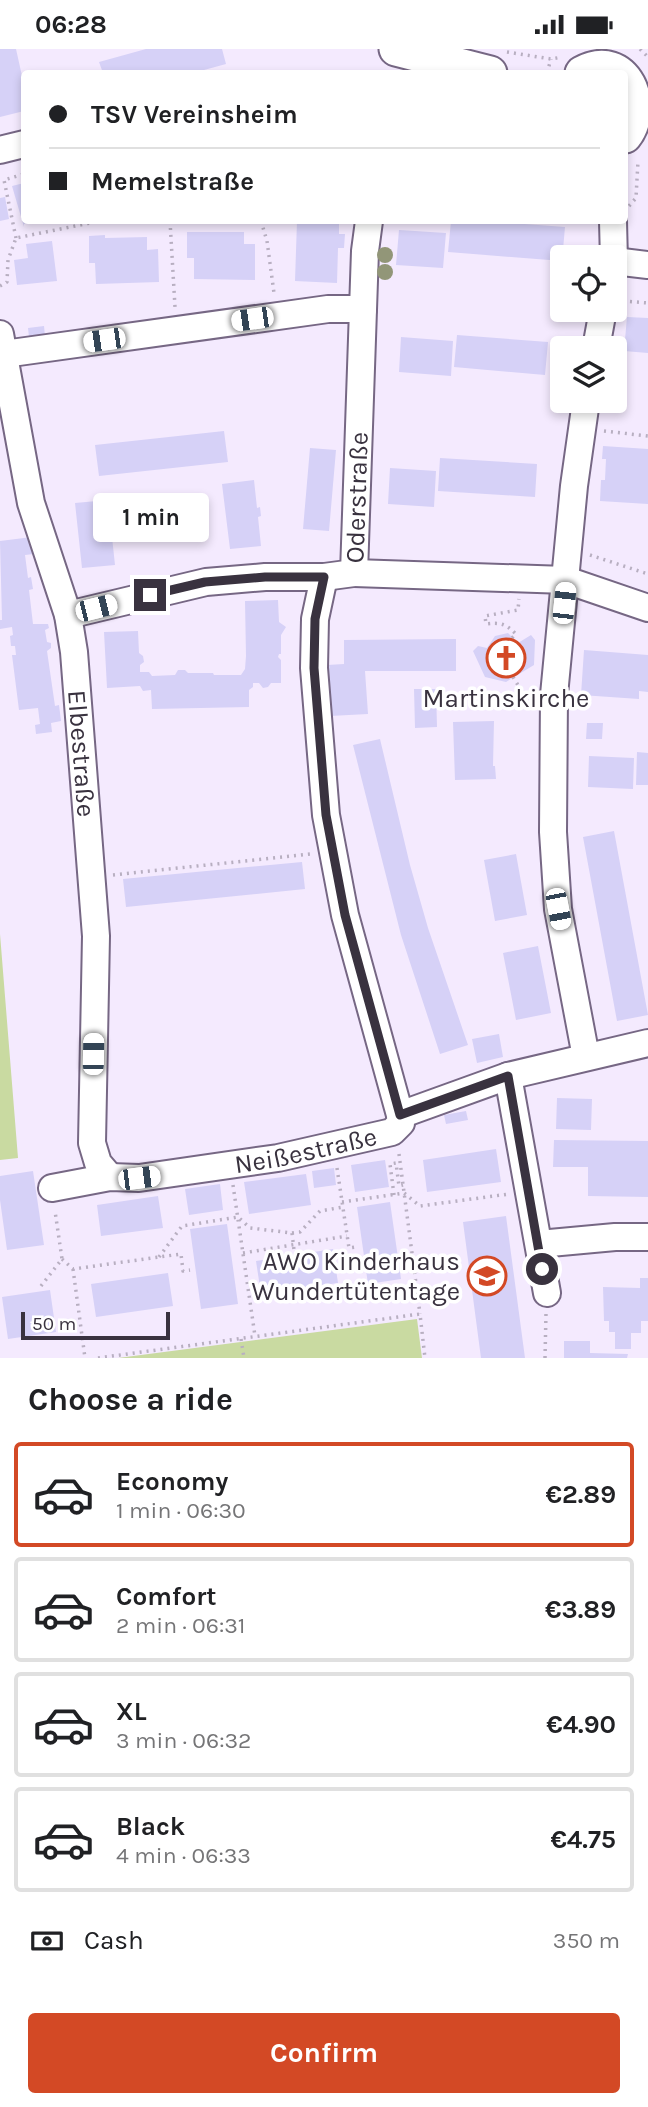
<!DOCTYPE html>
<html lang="en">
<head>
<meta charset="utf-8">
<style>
	:root { --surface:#fff; --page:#f6f6f6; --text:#202124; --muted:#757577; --line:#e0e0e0; --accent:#d34925 }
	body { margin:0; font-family:Karla,sans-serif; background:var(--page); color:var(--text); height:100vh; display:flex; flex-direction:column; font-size:26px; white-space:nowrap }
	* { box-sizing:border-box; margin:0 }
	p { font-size:23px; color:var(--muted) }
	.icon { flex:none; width:38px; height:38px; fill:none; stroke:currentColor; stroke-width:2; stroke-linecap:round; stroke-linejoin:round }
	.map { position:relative; height:1309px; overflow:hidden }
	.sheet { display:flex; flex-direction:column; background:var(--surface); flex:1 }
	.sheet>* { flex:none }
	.banner { position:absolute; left:21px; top:21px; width:607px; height:154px; border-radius:7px; box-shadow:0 4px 10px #0003; display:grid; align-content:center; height:154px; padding:0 28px; background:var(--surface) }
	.tools { position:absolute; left:550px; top:196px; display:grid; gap:14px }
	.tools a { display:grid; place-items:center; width:77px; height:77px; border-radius:7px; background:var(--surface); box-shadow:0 4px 10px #0003; font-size:35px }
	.scale { position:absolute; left:21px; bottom:18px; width:149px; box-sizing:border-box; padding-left:7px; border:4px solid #39323f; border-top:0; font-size:19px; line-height:24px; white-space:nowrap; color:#39323f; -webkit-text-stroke:5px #fff; paint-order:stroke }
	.end { position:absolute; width:32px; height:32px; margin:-16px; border:9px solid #39323f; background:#fff; box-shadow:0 0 0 4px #fff }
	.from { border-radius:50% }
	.bubble { position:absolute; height:49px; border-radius:7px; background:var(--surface); box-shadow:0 4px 10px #0003; font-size:23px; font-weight:700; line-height:49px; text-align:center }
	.car { position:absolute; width:21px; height:42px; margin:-21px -10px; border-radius:9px; box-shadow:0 0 5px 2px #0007; background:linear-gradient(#fff 24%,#345 0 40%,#fff 0 76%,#345 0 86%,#fff 0) }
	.banner b { display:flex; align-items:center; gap:24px; height:66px; font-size:26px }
	.banner b+b { border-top:2px solid var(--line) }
	.banner i { width:18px; height:18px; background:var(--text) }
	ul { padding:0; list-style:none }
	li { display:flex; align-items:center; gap:21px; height:105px; margin:0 14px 10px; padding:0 14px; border:4px solid var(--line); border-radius:7px }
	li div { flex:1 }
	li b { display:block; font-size:26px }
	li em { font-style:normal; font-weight:700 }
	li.current { border-color:var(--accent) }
	li>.icon { width:63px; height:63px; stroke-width:1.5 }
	h2 { padding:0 28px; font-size:32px; line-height:84px }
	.pay { display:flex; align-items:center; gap:18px; height:77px; padding:0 28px; font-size:26px }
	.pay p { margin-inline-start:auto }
	.action { display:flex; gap:14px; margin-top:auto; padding:14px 28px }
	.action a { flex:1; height:80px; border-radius:7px; background:var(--accent); color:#fff; font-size:28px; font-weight:700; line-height:80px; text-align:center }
	.status { display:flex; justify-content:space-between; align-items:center; height:49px; padding:0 35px; background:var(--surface); direction:ltr }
	.status svg { height:19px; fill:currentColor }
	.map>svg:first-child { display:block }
</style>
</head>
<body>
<div class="status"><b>06:28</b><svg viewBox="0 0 49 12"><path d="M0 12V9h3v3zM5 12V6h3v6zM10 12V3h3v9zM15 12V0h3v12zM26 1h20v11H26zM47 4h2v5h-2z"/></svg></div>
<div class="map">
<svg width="648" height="1309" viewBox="0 0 648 1309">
	<rect width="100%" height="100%" fill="#f4eafe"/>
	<path fill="#c9daa1" d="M0,885l18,224 -18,2z
		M417,1270l5,39h-304z"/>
	<path fill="#d6d1f7" d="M0,0h16l8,36v26l-24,6z
		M146,0h76l4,15 -33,9h-90l-4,-11z
		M24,134v38h10l-10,3v3l-12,-41z
		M5,148l4,22 -9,2v-23z
		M297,172h42v13h6l-1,14h-6l-1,35 -42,-2z
		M451,172h33l81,6 -3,34 -114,-9z
		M399,181l47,3 -3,35 -47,-3z
		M187,183h57v12h11v36l-61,-1v-21h-7z
		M105,186v3l42,-1v13l11,-1 1,33 -63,2 -1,-21h-6v-27z
		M52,192l5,40 -40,4 -3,-25 14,-2 -2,-14z
		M627,268l21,1v35l-24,-2z
		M44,277l1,10 -16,1 -1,-9z
		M457,286l91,7 -3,33 -91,-8z
		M401,288l52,4 -2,35 -52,-4z
		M224,382l4,31 -129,14 -4,-31z
		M603,397l45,3v55l-48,-3 1,-21h4l1,-21h-4z
		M310,399l26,2 -7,81 -26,-2z
		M440,409l97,6 -2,33 -97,-6z
		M390,419l46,3 -2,36 -46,-3z
		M254,431l3,28 3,-1 1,9 -3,1 3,29 -31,3 -8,-65z
		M108,451l6,37h-2l3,28 -33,3 -7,-65z
		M32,488l2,17 -9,1 3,23 3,-1 2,12 -4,1 4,34h15l1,4 -4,2 2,12 4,1v5l-4,3 8,55 4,-1 2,16 -10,2 1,9 -16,2 -1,-9 5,-1 -2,-16 -19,2 -7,-55h4l-1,-9h-4l-1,-10 3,-1 -1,-8 -12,2v-9h2l-2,-79z
		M278,551l1,22 7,5 -5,8v19h-2l-1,3 3,3v23h-10l-3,4 -5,1 -4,-5h-6v4l-4,3v17l-97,2 -1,-19 -8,1 -3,-5 -33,2 -3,-56 34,-1 1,22 4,3 1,6 -4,3v7h9l3,4 23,-1 3,-5h7l3,3h25l1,2h27l4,-6 1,-13 -1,-55z
		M508,584l10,10 13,-8 4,5 -1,25 -28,17 -21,-5 -12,-26 5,-5 9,2 8,-12z
		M456,590v32h-91l3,43 -38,2 -3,-51 17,-1v-24z
		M584,601l64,5v37l-9,-1v8l-58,-4z
		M414,640h22l1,38 -22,1z
		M494,672l-1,45h2l1,13 -41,1 -2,-58z
		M587,674h16l-1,16h-16z
		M380,690l30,126 18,63 40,117 -28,9 -39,-119 -48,-190z
		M637,703l11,1v32h-12z
		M589,707l45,2 -1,31 -45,-2z
		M614,782l34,184 -31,6 -34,-184z
		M516,805l11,61 -32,6 -11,-61z
		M302,813l3,27 -179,18 -3,-28z
		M538,897l13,67 -35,7 -13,-67z
		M499,985l4,23 -26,6 -5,-24z
		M557,1049l35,1 -1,31 -35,-1z
		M466,1062l2,9 -22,4 -2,-9z
		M554,1091l94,1v56l-60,-1v-29h-35z
		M496,1100l5,33 -74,10 -4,-32z
		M385,1111l4,27 -34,5 -4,-27z
		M334,1119l2,17 -22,3 -2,-17z
		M33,1122l11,74 -37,5 -7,-50v-24z
		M306,1125l5,31 -62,9 -5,-32z
		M220,1135l3,26 -34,5 -4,-26z
		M158,1147l5,32 -62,8 -4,-31z
		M390,1153l11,77 -33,5 -11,-77z
		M506,1167l19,142h-44l-18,-136z
		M227,1175l11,80 -37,5 -11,-80z
		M333,1200l5,34 -77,11 -5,-33z
		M168,1224l5,33 -77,11 -5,-33z
		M640,1229h8v43h-7v12h-10v16h-16v-17h-6v-11h-5l-1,-34 37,1z
		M50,1241l6,42 -48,7 -6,-42z
		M564,1292h26v12l38,1 -1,4h-63z"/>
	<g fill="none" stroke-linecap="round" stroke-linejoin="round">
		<defs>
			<g id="minor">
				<path d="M0,101l24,-6"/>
				<path d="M613,172l1,40"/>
				<path d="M614,212l34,4"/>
				<path id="s1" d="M0,285l31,169 37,112 6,37 22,284 -4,207 6,20 12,14"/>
				<path d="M596,299l7,-38"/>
				<path d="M4,305l324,-45h35"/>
				<path d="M354,524l212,7 82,28"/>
				<path id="s2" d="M68,566l138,-33 59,-5h59l30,-4 11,-322 4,-30"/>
				<path d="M586,1008l-28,-148 -5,-77 1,-137 20,-209 12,-85"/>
				<path d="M508,1027l39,217"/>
				<path d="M400,1066l108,-39 140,-33"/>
				<path id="s3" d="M52,1139l58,-11 29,1 139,-20 114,-26 9,-9 -1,-8 -55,-200 -19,-100 -12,-147 1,-49 9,-42"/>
				<path d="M539,1195l76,-7h33"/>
			</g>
			<path id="major" d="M396,0l94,24
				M582,24c44,-24 66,34 43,63"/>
		</defs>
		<use href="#minor" stroke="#766784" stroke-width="30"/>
		<use href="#major" stroke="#766784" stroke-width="37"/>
		<path stroke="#b8afc1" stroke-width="3.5" stroke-dasharray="2 5" stroke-linecap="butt" d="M640,0l8,8
			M507,3l44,7 11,-2
			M547,24l4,-14
			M629,157l7,-8 2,-37
			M170,172l5,86
			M170,172h62
			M261,172l6,20 7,52
			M16,189l-12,-58 20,-6
			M0,237l7,-4 1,-22 8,-22 84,-17
			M623,252l25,2
			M604,382l44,5
			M590,506l58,19
			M512,589l4,-4c-10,-10 -16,-12 -30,-10l-1,-8 33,-6 1,-11
			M513,628l11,18h7
			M113,826l197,-21
			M399,1105l21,160
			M337,1119l12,80 7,-1
			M233,1136l22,151
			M394,1146l-4,-31 6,-1 3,23 4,-1
			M342,1153l62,-9 16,13 89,-12
			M292,1184l8,-1 20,-21 23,-4
			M243,1204l104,-17
			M159,1208l23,-31 56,-9 12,11 42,5 2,17
			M62,1210l11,10 108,-15 2,17 7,-1
			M73,1220l12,89
			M41,1237l21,-27 -7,-48
			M241,1290l3,19
			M98,1309l322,-44 5,44
			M545,1309l1,-45"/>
		<use href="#minor" stroke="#fff" stroke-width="26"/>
		<use href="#major" stroke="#fff" stroke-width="33"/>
	</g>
	<g fill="#929678">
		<circle cx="385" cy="206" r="8"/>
		<circle cx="385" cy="223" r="8"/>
	</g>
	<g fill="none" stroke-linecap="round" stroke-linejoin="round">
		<path stroke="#39323f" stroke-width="9" d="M150,546l55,-13 60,-5h59l-9,42 -1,49 12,147 19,100 55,200 108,-39 34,193"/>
	</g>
	<defs>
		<symbol id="church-ring" viewBox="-11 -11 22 22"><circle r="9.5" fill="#fff" stroke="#d34925" stroke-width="1.5"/><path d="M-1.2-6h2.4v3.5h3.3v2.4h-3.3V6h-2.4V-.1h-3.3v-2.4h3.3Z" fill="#d34925"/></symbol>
		<symbol id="school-ring" viewBox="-11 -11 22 22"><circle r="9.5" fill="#fff" stroke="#d34925" stroke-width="1.5"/><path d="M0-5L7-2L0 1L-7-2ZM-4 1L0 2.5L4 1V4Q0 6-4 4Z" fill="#d34925"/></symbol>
	</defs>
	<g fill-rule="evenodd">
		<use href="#church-ring" x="484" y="587" width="44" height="44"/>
		<use href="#school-ring" x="465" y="1205" width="44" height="44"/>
	</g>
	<g text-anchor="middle" stroke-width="7" stroke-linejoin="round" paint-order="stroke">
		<g font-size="26" fill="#39323f" stroke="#fff">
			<text dy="9" stroke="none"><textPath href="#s2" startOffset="366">Oderstraße</textPath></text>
			<text dy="9" stroke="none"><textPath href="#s1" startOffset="429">Elbestraße</textPath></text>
			<text dy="9" stroke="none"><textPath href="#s3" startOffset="257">Neißestraße</textPath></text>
		</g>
		<g font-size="26" fill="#39323f" stroke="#fff">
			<text x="506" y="658">Martinskirche</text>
			<text x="460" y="1221" text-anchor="end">AWO Kinderhaus<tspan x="460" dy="30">Wundertütentage</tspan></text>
		</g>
	</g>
</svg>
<div class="tools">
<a><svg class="icon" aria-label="locate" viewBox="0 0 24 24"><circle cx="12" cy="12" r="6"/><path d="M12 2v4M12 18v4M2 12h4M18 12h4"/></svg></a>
<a><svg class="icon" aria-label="layers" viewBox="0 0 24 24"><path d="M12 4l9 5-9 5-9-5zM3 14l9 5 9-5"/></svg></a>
</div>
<div class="scale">50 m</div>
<i class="end from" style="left:542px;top:1220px"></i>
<i class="end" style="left:150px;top:546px"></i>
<div class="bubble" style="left:93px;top:444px;width:116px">1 min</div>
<i class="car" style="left:252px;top:270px;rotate:262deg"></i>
<i class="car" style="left:104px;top:291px;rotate:262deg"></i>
<i class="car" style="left:564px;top:554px;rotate:6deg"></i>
<i class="car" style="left:96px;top:559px;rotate:76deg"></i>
<i class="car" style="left:558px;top:860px;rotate:169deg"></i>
<i class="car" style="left:93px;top:1005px;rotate:1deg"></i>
<i class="car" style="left:139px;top:1129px;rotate:83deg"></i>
<div class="banner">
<b><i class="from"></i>TSV Vereinsheim</b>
<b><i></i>Memelstraße</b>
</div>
</div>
<section class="sheet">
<h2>Choose a ride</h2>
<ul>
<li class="current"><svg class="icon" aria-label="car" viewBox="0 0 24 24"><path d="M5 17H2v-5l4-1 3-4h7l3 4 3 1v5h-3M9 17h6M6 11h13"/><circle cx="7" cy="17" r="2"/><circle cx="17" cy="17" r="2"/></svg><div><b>Economy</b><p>1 min · 06:30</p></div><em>€2.89</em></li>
<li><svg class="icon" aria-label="car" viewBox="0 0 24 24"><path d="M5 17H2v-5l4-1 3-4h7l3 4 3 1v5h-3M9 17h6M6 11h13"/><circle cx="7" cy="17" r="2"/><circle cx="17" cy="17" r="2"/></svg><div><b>Comfort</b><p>2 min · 06:31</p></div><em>€3.89</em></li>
<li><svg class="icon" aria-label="car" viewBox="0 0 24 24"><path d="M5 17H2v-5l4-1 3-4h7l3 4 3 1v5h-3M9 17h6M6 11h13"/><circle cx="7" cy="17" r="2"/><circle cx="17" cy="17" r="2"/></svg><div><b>XL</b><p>3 min · 06:32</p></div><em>€4.90</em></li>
<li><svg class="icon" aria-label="car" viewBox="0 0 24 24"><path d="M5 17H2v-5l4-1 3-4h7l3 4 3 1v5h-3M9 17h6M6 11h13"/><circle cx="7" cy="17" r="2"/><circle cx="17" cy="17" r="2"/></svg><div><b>Black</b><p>4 min · 06:33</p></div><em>€4.75</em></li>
</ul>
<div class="pay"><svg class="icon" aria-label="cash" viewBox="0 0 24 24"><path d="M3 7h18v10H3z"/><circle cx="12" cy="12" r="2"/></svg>Cash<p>350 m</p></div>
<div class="action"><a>Confirm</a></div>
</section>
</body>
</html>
